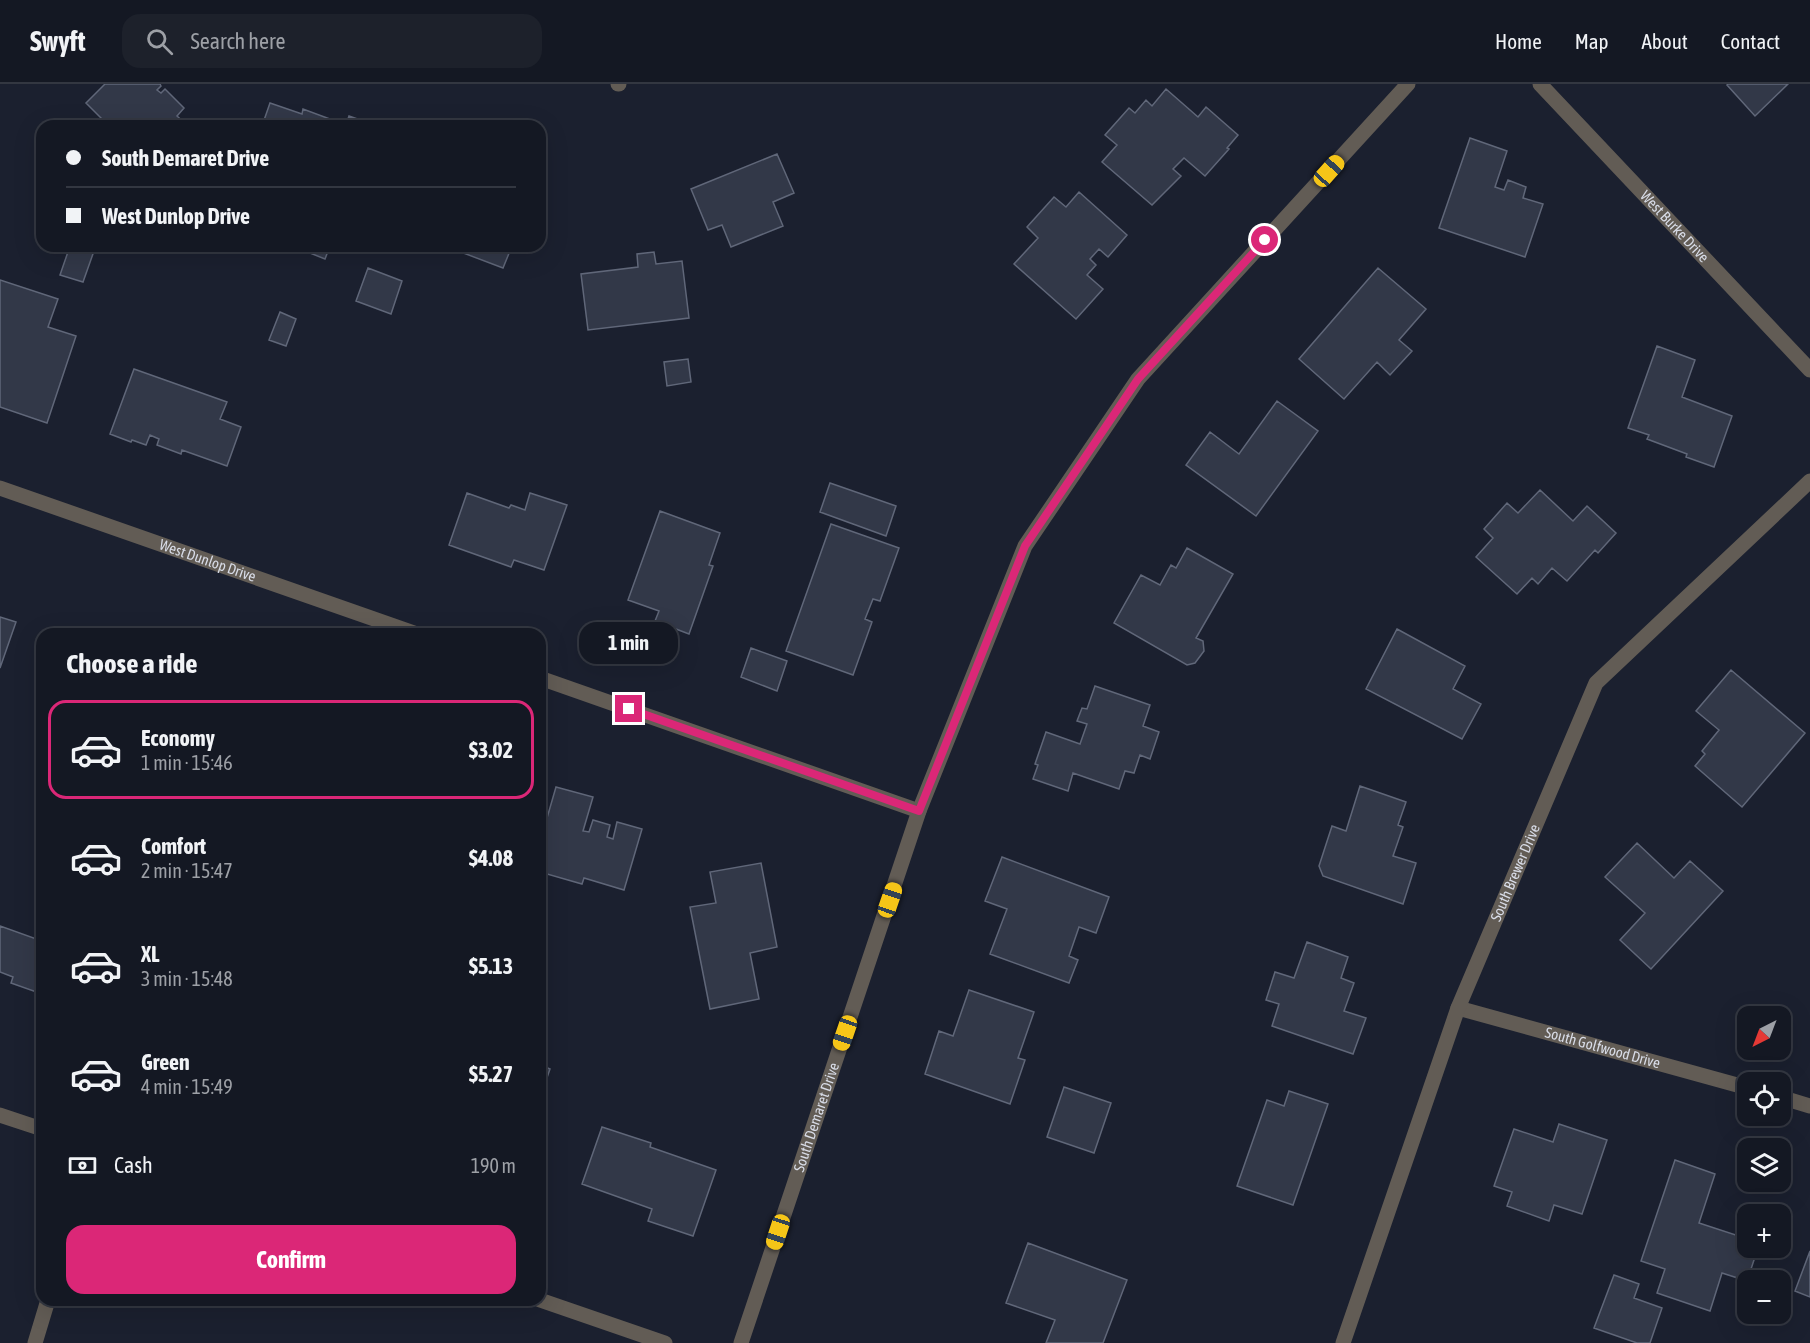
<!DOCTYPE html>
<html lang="en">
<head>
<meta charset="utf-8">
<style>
	:root { --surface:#141823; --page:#1d212b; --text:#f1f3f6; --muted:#9da0a6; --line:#333741; --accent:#db2777 }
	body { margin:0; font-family:"Asap Condensed",sans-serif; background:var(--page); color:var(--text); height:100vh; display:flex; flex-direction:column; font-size:22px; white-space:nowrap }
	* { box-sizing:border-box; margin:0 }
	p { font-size:20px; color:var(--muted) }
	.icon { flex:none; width:33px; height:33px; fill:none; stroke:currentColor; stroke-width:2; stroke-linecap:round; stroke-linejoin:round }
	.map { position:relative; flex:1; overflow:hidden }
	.panel { position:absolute; left:36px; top:544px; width:510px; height:678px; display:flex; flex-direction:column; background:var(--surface); border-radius:18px; box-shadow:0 6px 24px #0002,0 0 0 2px var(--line) }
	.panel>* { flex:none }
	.guide { position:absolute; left:36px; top:36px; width:510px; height:132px; border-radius:18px; box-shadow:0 6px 24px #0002,0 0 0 2px var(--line); display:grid; align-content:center; height:132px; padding:0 30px; background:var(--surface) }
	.needle { width:39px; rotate:222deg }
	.fabs { position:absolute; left:1737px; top:922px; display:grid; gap:12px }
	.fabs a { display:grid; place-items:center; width:54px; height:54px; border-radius:12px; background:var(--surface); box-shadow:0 6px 24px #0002,0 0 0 2px var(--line); font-size:30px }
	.end { position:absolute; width:27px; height:27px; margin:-14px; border:8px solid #db2777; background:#fff; box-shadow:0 0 0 3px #fff }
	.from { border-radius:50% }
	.bubble { position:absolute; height:42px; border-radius:18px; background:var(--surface); box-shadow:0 6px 24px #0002,0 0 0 2px var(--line); font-size:20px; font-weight:700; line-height:42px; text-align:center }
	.car { position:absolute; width:18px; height:36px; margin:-18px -9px; border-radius:8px; box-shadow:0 0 4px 2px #0007; background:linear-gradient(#f5c518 24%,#345 0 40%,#f5c518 0 76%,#345 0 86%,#f5c518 0) }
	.guide b { display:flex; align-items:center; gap:21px; height:57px; font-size:22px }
	.guide b+b { border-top:2px solid var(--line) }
	.guide i { width:15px; height:15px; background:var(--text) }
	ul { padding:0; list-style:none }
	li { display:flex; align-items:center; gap:18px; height:99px; margin:0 12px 9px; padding:0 18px; border:3px solid transparent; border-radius:18px }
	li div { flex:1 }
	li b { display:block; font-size:22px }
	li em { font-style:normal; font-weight:700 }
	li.selected { border-color:var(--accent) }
	li>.icon { width:54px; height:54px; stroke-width:1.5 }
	h2 { padding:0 30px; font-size:27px; line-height:72px }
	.pay { display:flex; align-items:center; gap:15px; height:66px; padding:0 30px; font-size:22px }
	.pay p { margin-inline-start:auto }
	.cta { display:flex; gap:12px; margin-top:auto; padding:12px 30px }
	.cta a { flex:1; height:69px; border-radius:18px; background:var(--accent); color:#fff; font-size:24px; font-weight:700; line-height:69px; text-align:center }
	header { display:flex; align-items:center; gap:36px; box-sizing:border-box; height:84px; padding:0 30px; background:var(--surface); border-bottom:2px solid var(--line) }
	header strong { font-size:28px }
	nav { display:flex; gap:33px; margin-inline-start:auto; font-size:21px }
	.search { width:420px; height:54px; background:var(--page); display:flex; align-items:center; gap:15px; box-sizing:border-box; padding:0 21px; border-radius:18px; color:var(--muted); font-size:22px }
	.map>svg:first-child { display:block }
</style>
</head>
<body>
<header>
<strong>Swyft</strong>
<div class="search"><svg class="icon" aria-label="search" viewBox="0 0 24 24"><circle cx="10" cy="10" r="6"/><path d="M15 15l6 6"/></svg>Search here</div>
<nav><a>Home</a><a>Map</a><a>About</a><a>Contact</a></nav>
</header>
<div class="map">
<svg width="1810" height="1259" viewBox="0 0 1810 1259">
	<rect width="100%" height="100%" fill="#1b202f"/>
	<path fill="#323848" stroke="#606779" stroke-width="1.5" d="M105,0h55l1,2 -4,4 4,3 4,-4 19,19 -7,8 11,10h-79l-23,-23z
		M1728,0h60l-33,32 -28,-31z
		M1166,5l32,28 8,-10 32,28 -11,13 2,1 -24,27 -21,-18 -11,11 8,7 -29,29 -50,-43 15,-17 -12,-10 24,-27 6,5 11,-13 6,6z
		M270,19l32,11 1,-5 43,16 3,-9 17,6 -1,4h-103z
		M1470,54l37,13 -12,36 9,3 4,-10 18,7 -3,11 20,6 -18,53 -86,-29z
		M777,70l17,39 -21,9 10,24 -52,21 -9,-22 -14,5 -17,-41z
		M1079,108l48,43 -19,22 -9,-8 -9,10 6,6 -9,10 16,14 -27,30 -62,-55 24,-26 -11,-11 27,-30 12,10z
		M70,162h10l14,5 -11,31 -23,-7z
		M307,162h23l-5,13 -20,-8z
		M445,162h67l-9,22z
		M654,168l2,12 26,-3 7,57 -101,12 -7,-56 57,-7 -1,-13z
		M368,184l34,13 -11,33 -35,-13z
		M1378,184l48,41 -27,31 13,11 -22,24 -13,-13 -33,37 -45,-40z
		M0,196l58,19 -10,28 28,9 -29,87 -47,-16z
		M280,228l16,7 -10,27 -17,-6z
		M1657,262l38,14 -13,37 50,19 -18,51 -28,-10 1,-3 -40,-15 2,-4 -21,-7z
		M688,275l3,23 -24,4 -3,-24z
		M134,285l93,33 -7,17 21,8 -14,39 -45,-16 -1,4 -24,-9 2,-6 -9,-4 -4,10 -14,-5 -1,2 -21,-8z
		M1277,317l41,30 -62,85 -70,-51 24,-33 29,22z
		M830,399l66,23 -10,30 -66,-24z
		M1540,406l33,31 14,-15 29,27 -18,20 -3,-3 -28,31 -15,-13 -14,16 -6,-6 -15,16 -41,-37 17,-19 -9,-9 23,-26 11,10z
		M467,409l42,15 2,-3 14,5 5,-17 37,12 -23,65 -30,-10 -3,7 -62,-22z
		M660,427l60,22 -11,32 4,1 -24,68 -34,-13 4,-10 -31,-11z
		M831,440l68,24 -19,53 -7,-2 -8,20 7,3 -19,53 -67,-24z
		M1187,464l46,26 -37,64 7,3 1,10 -9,12 -8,2 -73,-42 27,-48 19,10 11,-20 5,3z
		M0,533l16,5 -16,46z
		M1397,545l68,37 -12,23 28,15 -19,35 -96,-50z
		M751,564l36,13 -10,30 -36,-14z
		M1731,586l74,63 -63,74 -47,-41 10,-12 -3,-3 17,-21 -23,-19z
		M1095,602l55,19 -7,21 16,6 -9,27 -10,-4 -6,18 -9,-2 -6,18 -46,-16 -5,18 -35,-12 5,-14 -3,-1 11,-32 34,12 7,-20 -10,-3 5,-13 5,1z
		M1360,702l46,16 -8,23 5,2 -10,29 23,7 -13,41 -80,-28 -4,-10 13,-40 14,5z
		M556,703l37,10 -10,34 6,1 4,-12 17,5 -3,12 6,2 4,-17 25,7 -18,61 -40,-12 -2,6 -42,-12v-30z
		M1637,759l37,35 16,-17 33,30 -72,78 -31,-29 25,-27 -40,-36z
		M1002,773l107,40 -13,36 -17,-6 -10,29 9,4 -9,23 -79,-29 17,-45 -22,-8z
		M761,779l16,84 -27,6 9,46 -49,10 -20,-102 26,-4 -6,-31z
		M0,842l42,15v53l-31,-11 2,-6 -13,-5z
		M1307,858l41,15 -7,21 13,5 -10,28 22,7 -13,36 -81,-28 7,-22 -13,-4 9,-28 19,6z
		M969,906l65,22 -16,46 7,2 -15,44 -85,-30 14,-43 14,5z
		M540,981l10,4 -10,29z
		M1064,1003l47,16 -17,50 -47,-16z
		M1289,1007l39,13 -35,101 -56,-19 30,-86 17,6z
		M1559,1040l48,16 -25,74 -28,-9 -5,16 -42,-15 5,-14 -18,-6 20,-57 39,13z
		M602,1043l49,16 -1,4 66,23 -23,66 -45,-15 4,-12 -70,-25z
		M1675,1076l40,14 -16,49 49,16v9h10l-11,33 -25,-8 -12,38 -53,-18 8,-24 -24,-8z
		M1028,1159l99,37 -24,63h-57l9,-23 -49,-17z
		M1810,1167v46l-15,-6z
		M1614,1191l25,9 -5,14 28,10 -12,35h-13l-43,-15z"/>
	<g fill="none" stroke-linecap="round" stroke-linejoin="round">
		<g stroke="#625c55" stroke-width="15">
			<path d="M618,0h1"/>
			<path id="s1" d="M1540,0l270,286"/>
			<path id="s2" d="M0,404l417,146"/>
			<path d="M540,594l379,133"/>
			<path id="s3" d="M1458,924l290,80"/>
			<path d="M1780,1013l30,9"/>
			<path d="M0,1031l42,14"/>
			<path d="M540,1216l125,43"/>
			<path d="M35,1259l13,-43"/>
			<path id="s4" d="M741,1259l178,-532 106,-265 113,-167 270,-295"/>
			<path id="s5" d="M1343,1259l115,-335 138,-325 214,-202"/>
		</g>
	</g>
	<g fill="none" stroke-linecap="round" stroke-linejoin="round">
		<path stroke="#db2777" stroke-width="8" d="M629,625l290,102 106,-265 113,-167 127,-139"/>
	</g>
	<g text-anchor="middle" stroke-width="4.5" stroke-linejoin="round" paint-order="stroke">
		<g font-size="15" fill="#d8dce7" stroke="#080a11">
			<text dy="5" stroke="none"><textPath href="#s1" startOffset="196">West Burke Drive</textPath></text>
			<text dy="5" stroke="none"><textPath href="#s2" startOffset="220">West Dunlop Drive</textPath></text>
			<text dy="5" stroke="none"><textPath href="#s5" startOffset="501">South Brewer Drive</textPath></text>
			<text dy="5" stroke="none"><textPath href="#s3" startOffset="150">South Golfwood Drive</textPath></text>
			<text dy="5" stroke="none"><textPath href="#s4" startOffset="238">South Demaret Drive</textPath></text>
		</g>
	</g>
</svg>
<div class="fabs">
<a><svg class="needle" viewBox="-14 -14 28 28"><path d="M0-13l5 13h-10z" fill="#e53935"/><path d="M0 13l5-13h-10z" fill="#9da0a6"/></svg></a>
<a><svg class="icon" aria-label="locate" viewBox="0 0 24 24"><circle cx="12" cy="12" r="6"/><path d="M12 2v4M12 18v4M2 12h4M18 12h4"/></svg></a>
<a><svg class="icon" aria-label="layers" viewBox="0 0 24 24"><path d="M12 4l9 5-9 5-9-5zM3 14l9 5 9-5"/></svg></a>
<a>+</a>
<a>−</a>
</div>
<i class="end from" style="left:1265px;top:156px"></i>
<i class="end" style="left:629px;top:625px"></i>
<div class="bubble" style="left:579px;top:538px;width:99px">1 min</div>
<i class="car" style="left:1329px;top:87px;rotate:42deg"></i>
<i class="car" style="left:890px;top:816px;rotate:19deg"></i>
<i class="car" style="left:845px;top:949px;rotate:199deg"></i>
<i class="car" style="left:778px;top:1148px;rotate:198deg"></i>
<div class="guide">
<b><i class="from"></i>South Demaret Drive</b>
<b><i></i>West Dunlop Drive</b>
</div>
<section class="panel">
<h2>Choose a ride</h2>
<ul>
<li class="selected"><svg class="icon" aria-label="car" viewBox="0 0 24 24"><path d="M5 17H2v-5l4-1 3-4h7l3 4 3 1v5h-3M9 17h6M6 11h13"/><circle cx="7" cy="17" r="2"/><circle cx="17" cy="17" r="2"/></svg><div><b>Economy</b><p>1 min · 15:46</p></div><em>$3.02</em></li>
<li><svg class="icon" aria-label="car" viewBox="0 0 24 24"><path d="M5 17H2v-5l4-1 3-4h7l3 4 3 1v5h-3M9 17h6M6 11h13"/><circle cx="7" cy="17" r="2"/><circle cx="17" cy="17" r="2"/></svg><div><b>Comfort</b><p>2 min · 15:47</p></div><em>$4.08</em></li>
<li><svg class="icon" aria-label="car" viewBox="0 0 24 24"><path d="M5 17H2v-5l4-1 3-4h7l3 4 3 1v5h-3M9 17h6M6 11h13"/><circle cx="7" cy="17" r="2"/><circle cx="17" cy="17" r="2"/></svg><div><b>XL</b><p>3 min · 15:48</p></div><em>$5.13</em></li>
<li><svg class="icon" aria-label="car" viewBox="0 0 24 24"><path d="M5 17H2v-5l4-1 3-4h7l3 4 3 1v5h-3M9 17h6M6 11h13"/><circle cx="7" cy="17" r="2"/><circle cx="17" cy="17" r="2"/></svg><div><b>Green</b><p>4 min · 15:49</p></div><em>$5.27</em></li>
</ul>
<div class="pay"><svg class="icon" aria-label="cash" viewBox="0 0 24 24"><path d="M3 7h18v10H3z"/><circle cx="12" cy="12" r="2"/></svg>Cash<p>190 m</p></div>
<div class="cta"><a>Confirm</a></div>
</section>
</div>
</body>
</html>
